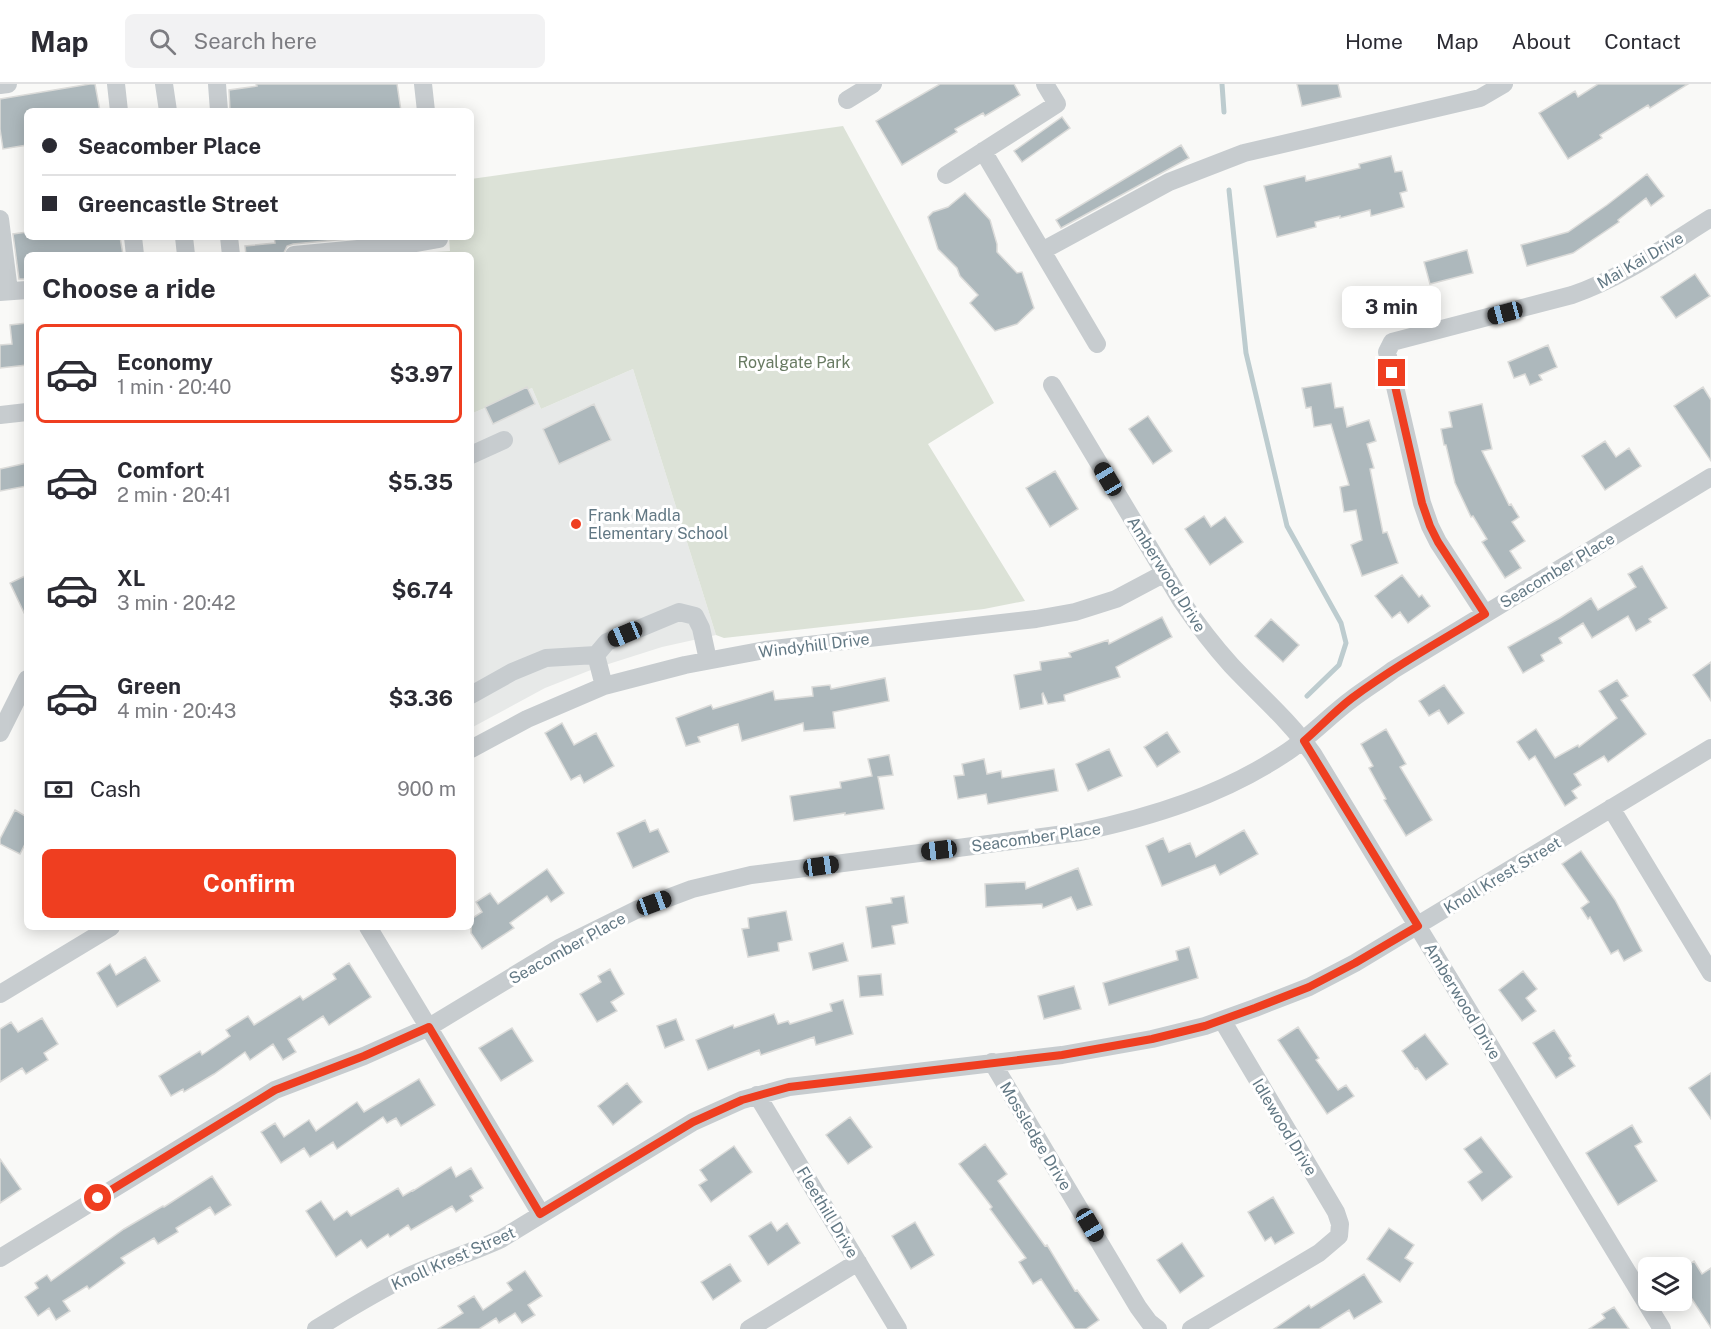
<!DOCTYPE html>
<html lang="en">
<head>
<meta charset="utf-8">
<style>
	:root { --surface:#fff; --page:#f2f2f3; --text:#2b2b33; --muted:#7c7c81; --line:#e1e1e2; --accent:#ef3e20 }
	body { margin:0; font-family:"Public Sans",sans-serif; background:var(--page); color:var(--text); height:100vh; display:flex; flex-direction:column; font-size:22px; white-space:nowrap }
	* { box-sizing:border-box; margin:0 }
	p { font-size:20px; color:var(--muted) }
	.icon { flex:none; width:33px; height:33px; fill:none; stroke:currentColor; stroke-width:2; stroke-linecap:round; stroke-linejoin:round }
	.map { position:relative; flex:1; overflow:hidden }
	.details { position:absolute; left:24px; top:168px; width:450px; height:678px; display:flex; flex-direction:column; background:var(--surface); border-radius:9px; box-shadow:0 3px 15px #0003 }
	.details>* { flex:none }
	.hud { position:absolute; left:24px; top:24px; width:450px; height:132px; border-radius:9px; box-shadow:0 3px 15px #0003; display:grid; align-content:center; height:132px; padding:0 18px; background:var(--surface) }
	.controls { position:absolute; left:1638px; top:1173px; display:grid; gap:12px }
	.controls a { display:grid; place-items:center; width:54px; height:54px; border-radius:9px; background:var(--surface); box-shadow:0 3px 15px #0003; font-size:30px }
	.end { position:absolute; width:27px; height:27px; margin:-14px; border:8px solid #ef3e20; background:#fff; box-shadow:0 0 0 3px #fff }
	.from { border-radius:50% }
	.bubble { position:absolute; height:42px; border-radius:9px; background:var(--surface); box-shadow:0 3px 15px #0003; font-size:20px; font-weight:700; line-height:42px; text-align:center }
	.car { position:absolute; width:18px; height:36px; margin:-18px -9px; border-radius:8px; box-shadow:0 0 4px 2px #0007; background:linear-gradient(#222 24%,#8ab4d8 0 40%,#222 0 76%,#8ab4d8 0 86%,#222 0) }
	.hud b { display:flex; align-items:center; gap:21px; height:57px; font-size:22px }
	.hud b+b { border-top:2px solid var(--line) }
	.hud i { width:15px; height:15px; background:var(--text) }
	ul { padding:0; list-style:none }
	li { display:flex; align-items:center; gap:18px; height:99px; margin:0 12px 9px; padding:0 6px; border:3px solid transparent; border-radius:9px }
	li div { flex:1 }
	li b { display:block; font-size:22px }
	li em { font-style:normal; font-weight:700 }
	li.active { border-color:var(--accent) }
	li>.icon { width:54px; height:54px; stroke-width:1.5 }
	h2 { padding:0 18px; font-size:27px; line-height:72px }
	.pay { display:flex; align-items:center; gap:15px; height:66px; padding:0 18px; font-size:22px }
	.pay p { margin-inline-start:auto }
	.cta { display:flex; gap:12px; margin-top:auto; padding:12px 18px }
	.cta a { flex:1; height:69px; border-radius:9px; background:var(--accent); color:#fff; font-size:24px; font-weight:700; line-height:69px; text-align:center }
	header { display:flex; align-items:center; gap:36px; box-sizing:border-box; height:84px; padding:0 30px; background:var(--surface); border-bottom:2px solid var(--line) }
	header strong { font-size:28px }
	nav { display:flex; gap:33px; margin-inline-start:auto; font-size:21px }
	.search { width:420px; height:54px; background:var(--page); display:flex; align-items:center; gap:15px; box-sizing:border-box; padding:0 21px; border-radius:9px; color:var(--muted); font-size:22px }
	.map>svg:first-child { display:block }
</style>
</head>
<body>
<header>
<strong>Map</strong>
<div class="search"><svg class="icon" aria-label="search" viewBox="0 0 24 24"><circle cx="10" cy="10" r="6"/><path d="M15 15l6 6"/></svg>Search here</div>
<nav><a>Home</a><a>Map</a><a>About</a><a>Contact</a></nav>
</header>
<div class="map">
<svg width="1711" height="1245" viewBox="0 0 1711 1245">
	<rect width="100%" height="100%" fill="#f9f9f7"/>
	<path fill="#e7e9e8" d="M633,285l83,266 -54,12 -66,21 -51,20 -74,40v-316l2,1 59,-25 9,21z"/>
	<path fill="#dce2d7" d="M843,42l151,277 -66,41 97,157 -41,8 -260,29 -8,-3 -83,-266 -92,40 -9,-21 -59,25 -2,-1v-157h-81l60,-4 -1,-14h22v-58z"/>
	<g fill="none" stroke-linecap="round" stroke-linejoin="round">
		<path stroke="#bdcccf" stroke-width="5" d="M1222,0l2,28
			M1229,106l17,163 41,173 54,97 5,20 -7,22 -32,31"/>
	</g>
	<path fill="#adb8bc" stroke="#dbdbd9" stroke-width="1.5" d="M90,0h5l5,27h-73v34l-24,4 -3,-20v-30z
		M256,0h141l4,27h-171l-1,-21 28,-4z
		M940,0h74l6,11 -35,21 -2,-3 -28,16 2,3 -55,33 -26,-44z
		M1297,0h41l3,13 -39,9z
		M1598,0h90l-38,24 -2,-3 -48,30 2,3 -34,21 -29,-46 36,-22 3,6z
		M1062,33l8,11 -48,34 -8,-11z
		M1181,61l8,13 -128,70 -5,-8z
		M1391,72l4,16 7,-1 5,20 -7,2 4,14 -33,9 -1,-6 -30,8v-2l-25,6 1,5 -39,10 -13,-51 41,-10 1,5 54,-13 -1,-4z
		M1647,90l17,22 -13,10 -5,-8 -28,22 1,2 -46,31 -46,13 -6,-21 47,-13 39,-27z
		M965,109l25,27 7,24v8l20,21 5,-1 12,36 -17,16 -22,7 -25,-28 8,-8 -18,-19 -3,-8 -19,-19 -10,-32 5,-5 15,-5z
		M27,148v5h93l3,18h-96v24h-8l-6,-45z
		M274,153h84v1l-65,6 -6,2 -4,9h-37l-1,-9 30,-3z
		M1467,166l6,23 -43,11 -6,-22z
		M1695,190l15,22 -34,22 -15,-21z
		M27,239v42l-27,3v-23l12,-1 -2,-19z
		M1548,261l9,22 -18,8 3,5 -12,5 -5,-11 -11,4 -6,-16z
		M1331,299l4,25 8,-1 4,20 22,-7 7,21 -9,3 7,24 -4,1 13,64 4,-1 11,31 -36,13 -11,-31 11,-5 -6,-30 -12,2 -4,-25 9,-2 -18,-61 -17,3 -3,-20 -5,1 -4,-20z
		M527,303l8,17 -42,20 -8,-17z
		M1703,303l8,13v61l-37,-55z
		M594,320l17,36 -52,24 -16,-35z
		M1482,320l10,45 -10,2 27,54 2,-1 8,13 -7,5 13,19 -15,10 11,17 -16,10 -23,-36 5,-3 -14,-23 -2,1 -16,-34 -9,-38h-2l-3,-16 11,-2 -3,-15z
		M1148,332l24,35 -19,13 -24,-35z
		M1605,357l11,16 13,-9 12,18 -36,24 -23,-34z
		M27,379v23l-27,5v-22z
		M1055,387l23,38 -28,18 -24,-39z
		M1204,432l7,11 14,-10 18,25 -33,23 -25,-36z
		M1642,482l25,42 -18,11 2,3 -15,9 -8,-15 -36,22 -9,-15 -24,15 3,5 -21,12 3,6 -21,12 -15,-26 52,-29 31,-20 7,12 38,-23 -8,-13z
		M27,491v44l-17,-36z
		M1402,491l17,22 3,-2 8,11 -22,17 -8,-11 -8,6 -17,-22z
		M1162,533l10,20 -56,30 4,10 -56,18 1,6 -17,3 -5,-11 -1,1 1,10 -23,5 -6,-34 27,-5 -1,-8 31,-5 -2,-4 39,-13 1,4z
		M1271,535l28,26 -16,17 -28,-26z
		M1711,578v39l-18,-26z
		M885,594l4,23 -56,11 2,16 -31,3 -1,-8 -61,18 -4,-17 -40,13 2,5 -14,4 -10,-28 35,-13 2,4 60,-18 2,9 38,-4 -1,-9 18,-2 1,4z
		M1617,596l11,16 -7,4 25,34 -38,28 -4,-6 -30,18 7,11 -9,6 5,7 -12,8 -30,-50 -6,4 -12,-18 19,-13 19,29 23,-13 1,2 38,-29 -18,-27z
		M1444,601l20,28 -16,11 -9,-14 -10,6 -10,-15z
		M562,639l12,22 22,-12 18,33 -30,17 -4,-8 -9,5 -26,-47z
		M1386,645l20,35 -6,3 32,53 -26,16 -22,-36 2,-1 -17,-31 4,-2 -12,-22z
		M1167,648l13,20 -23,15 -13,-20z
		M1109,665l13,27 -34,15 -12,-27z
		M889,671l4,20 -15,2 6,32 -39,6v-2l-51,8 -4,-25 51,-8 -1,-6 32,-6 -4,-17z
		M984,675l3,15 14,-3 1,7 52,-9 4,22 -70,13 -2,-10 -28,5 -4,-23 10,-1 -2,-11z
		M15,726l12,7v23l-7,14 -20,-10v-5z
		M645,736l5,12 8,-3 11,23 -36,16 -16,-35z
		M1244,746l14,24 -38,21 -5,-10 -53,21 -16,-40 17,-8 6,14 21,-9 6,14z
		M1581,767l34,49 27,51 -18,10 -6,-11 -7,4 -21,-37 -2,2 -7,-11 8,-6 -27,-38z
		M1078,784l14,37 -15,5 -6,-13 -28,11 -1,-4 -56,3 -1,-23 40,-2 1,7z
		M547,785l17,24 -13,9 -4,-6 -37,27 4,5 -32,21 -11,-16v-14l11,-7 -6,-10 14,-9 8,11z
		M904,812l4,27 -16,3 3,18 -23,4 -6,-41 26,-4 -1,-5z
		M786,827l6,29 -14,3 1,8 -31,6 -6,-28 7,-1 -1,-10z
		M843,859l5,18 -35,9 -4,-17z
		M1189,863l9,31 -89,27 -6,-22 75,-23 -2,-9z
		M145,873l15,24 -43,26 -20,-34 13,-9 6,11z
		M349,879l22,34 -42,28 -6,-9 -35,23 8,13 -13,8 -10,-16 -23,16 -5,-8 -31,22 -30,18 -1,-3 -12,7 -12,-20 41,-25 2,4 28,-19 -4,-6 22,-14 6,9 46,-29 3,4 33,-21 -3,-5z
		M610,885l14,25 -13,8 6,9 -20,11 -17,-28 21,-12 -3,-6z
		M1523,887l14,18 -11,9 10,13 -14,10 -23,-31z
		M881,890l2,21 -23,2 -2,-21z
		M1074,902l7,23 -37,10 -6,-23z
		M843,916l10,34 -37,11 -2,-8 -53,18 -2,-5 -51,20 -12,-30 37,-15 1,3 40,-14 4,10 10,-3 2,3 42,-13 -2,-7z
		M42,934l16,26 -14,9 4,7 -22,14 -4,-6 -22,14v-53l11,-7 7,10z
		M676,935l8,21 -19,8 -8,-22z
		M1298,943l21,31 -3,2 22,30 8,-5 8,11 -27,18 -49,-74z
		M512,944l21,33 -32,20 -22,-33z
		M1554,946l17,26 -2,2 6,8 -19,12 -23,-35z
		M1425,950l23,30 -22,16 -9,-12 -2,1 -13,-18z
		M1711,989v46l-22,-31z
		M419,995l16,26 -34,21 -5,-8 -9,5 -4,-6 -46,32 -4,-7 -23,15 -6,-9 -23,15 -20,-31 14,-9 9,14 25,-17 7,11 41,-29 7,10z
		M627,999l15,19 -29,23 -15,-19z
		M850,1033l22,30 -24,17 -22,-29z
		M1632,1041l10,17 -7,4 22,35 -39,24 -32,-52z
		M1481,1053l31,40 -30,24 -14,-19 14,-10 -18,-23z
		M985,1060l22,30 -9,7 47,65 2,-1 28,46 2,-1 22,30 -13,9h-11l-34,-50 -8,5 -14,-22 7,-4 -36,-49 2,-2 -33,-43z
		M734,1062l18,26 -41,30 -12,-17 8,-5 -7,-10z
		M0,1075l21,30 -21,14z
		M451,1083l5,10 15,-9 12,20 -13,8 3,5 -17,11 -4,-6 -41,24 -3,-5 -18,12 -2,-3 -21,14 -6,-8 -25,17 -30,-46 15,-10 13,19 13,-9 4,5 47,-28 5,8 10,-6v1z
		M212,1092l19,29 -16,10 -5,-8 -34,21 2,4 -20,12 -4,-6 -33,20 4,5 -36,26 -2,-3 -24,15 7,10 -14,9 -7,-12 -11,8 -13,-19 13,-9 -3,-5 12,-8 4,6 73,-52 39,-23 1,1z
		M1273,1113l21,36 -19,11 -4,-7 -6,4 -17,-29z
		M771,1138l6,9 10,-8 13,20 -32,22 -19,-29z
		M915,1138l19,33 -23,14 -19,-33z
		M1389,1144l25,17 -9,13 8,5 -13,19 -33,-23z
		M1182,1159l22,33 -24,17 -23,-33z
		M1694,1177l8,13 9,-6v60l-29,-44v-14z
		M730,1180l11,17 -28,19 -12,-18z
		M525,1187l17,25 -14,9 7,10 -13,8 -7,-10 -16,10 -3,-5 -17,11h-41l25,-16 -5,-7 16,-10 9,14 29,-20 -5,-7z
		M1364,1190l18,28 -28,17 -5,-9 -30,19h-45l35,-24 2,3z
		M1614,1223l15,22h-40l16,-11 -3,-4z"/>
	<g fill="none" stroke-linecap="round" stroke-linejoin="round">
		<path stroke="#c7cccf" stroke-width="18" d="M116,0l3,27
			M164,0l4,27
			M217,0l2,27
			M423,0l3,27
			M0,1l8,-1
			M847,16l26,-16
			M983,67l114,193
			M946,91l111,-71 -12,-20
			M0,135l9,72
			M133,153l2,18
			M184,153l2,18
			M229,153l2,18
			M1042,167l127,-69 75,-29 236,-55 24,-14
			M294,171l117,-11 28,-5v-2
			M0,208l27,-2
			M1052,301l130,217c15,22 31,43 49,63 29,31 57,54 82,89l349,575
			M0,331l27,-3
			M471,371l33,-15
			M1485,530l-47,-72 -8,-16 -8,-23 -35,-151 5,-10 180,-47c50,-17 94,-49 139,-77
			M596,571l11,-13 72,-30 16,4 6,12 7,32
			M471,611l41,-23 34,-14 50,-3 8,31
			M0,649l27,-54
			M471,665l56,-30 77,-33 81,-21 80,-15 271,-31 39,-7 41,-13 49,-26
			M1611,724l100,165
			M368,843l173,287
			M0,910l111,-67
			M992,978l146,245 11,15 9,7
			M757,1011l141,234
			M0,1174l275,-168 89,-34 65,-29 132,-80 75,-37 56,-21 59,-14 329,-43c72,-15 142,-37 204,-78 25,-16 45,-38 68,-55 13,-10 28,-19 41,-29l318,-193
			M316,1245c29,-18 58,-36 89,-51 31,-15 64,-24 96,-39l192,-117 49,-22 47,-13 273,-32 90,-16 53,-13 50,-18 54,-21 46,-24 356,-215
			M749,1245l109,-67
			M1191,1245l128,-76 20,-17 1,-12 -4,-12 -114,-192"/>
	</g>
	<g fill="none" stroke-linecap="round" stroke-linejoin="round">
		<path stroke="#ef3e20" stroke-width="8" d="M98,1114l177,-108 89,-34 65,-29 111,187 153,-92 49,-22 47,-13 273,-32 90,-16 53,-13 50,-18 54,-21 46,-24 63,-37 -114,-185c16,-14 31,-30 48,-43 42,-31 88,-57 133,-84l-47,-72 -8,-16 -8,-23 -30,-130"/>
	</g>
	<circle fill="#ef3e20" stroke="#fff" stroke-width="2" cx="576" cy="440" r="6"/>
	<g text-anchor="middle" stroke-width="6" stroke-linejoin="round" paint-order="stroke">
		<g font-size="16" fill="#627884" stroke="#fff">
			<text transform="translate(1640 176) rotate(-30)" y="6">Mai Kai Drive</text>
			<text transform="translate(1557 486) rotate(-31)" y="6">Seacomber Place</text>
			<text transform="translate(1167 490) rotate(58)" y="6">Amberwood Drive</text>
			<text transform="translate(814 561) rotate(-7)" y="6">Windyhill Drive</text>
			<text transform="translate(1036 753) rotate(-8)" y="6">Seacomber Place</text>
			<text transform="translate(1502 791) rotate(-31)" y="6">Knoll Krest Street</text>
			<text transform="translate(567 864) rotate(-29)" y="6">Seacomber Place</text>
			<text transform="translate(1463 917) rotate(59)" y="6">Amberwood Drive</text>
			<text transform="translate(1285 1043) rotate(59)" y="6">Idlewood Drive</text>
			<text transform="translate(1036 1052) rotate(59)" y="6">Mossledge Drive</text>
			<text transform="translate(828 1128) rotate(59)" y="6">Fleethill Drive</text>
			<text transform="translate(453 1174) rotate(-24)" y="6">Knoll Krest Street</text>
		</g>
		<g font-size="16" fill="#687a62" stroke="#fff">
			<text x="794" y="284">Royalgate Park</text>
		</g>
		<g font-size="16" fill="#627884" stroke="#fff" text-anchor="start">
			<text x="588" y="437">Frank Madla<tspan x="588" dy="18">Elementary School</tspan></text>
		</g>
	</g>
</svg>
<div class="controls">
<a><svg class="icon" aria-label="layers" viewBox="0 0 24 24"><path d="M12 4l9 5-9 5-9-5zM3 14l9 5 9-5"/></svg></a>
</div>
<i class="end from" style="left:98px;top:1114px"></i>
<i class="end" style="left:1392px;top:289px"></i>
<div class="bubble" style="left:1342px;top:202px;width:99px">3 min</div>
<i class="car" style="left:1505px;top:229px;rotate:255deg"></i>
<i class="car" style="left:1108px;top:395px;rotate:329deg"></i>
<i class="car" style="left:625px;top:550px;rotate:247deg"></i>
<i class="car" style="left:939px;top:766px;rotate:263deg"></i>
<i class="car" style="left:821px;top:782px;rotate:82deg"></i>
<i class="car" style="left:654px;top:819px;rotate:70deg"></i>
<i class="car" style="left:1090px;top:1141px;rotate:149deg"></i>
<div class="hud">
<b><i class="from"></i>Seacomber Place</b>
<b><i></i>Greencastle Street</b>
</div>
<section class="details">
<h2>Choose a ride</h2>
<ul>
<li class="active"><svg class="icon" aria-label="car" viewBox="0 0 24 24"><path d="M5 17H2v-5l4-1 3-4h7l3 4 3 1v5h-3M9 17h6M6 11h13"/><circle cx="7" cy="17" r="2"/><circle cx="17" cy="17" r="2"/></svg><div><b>Economy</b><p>1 min · 20:40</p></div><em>$3.97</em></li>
<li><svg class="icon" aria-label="car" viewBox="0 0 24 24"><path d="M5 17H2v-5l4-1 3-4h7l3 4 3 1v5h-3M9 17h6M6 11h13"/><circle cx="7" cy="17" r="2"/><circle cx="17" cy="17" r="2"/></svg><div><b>Comfort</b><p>2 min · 20:41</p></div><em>$5.35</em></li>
<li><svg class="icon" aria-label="car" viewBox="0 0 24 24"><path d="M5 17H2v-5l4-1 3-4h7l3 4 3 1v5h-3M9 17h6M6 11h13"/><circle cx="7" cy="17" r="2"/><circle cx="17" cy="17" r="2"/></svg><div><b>XL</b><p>3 min · 20:42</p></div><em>$6.74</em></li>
<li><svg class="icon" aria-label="car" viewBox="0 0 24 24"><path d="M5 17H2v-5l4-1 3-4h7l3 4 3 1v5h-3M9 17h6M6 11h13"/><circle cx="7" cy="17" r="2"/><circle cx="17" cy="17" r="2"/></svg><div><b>Green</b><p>4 min · 20:43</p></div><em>$3.36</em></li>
</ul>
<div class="pay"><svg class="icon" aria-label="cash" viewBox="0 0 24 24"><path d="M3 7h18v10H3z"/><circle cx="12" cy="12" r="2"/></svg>Cash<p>900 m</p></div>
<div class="cta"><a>Confirm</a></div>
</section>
</div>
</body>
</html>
